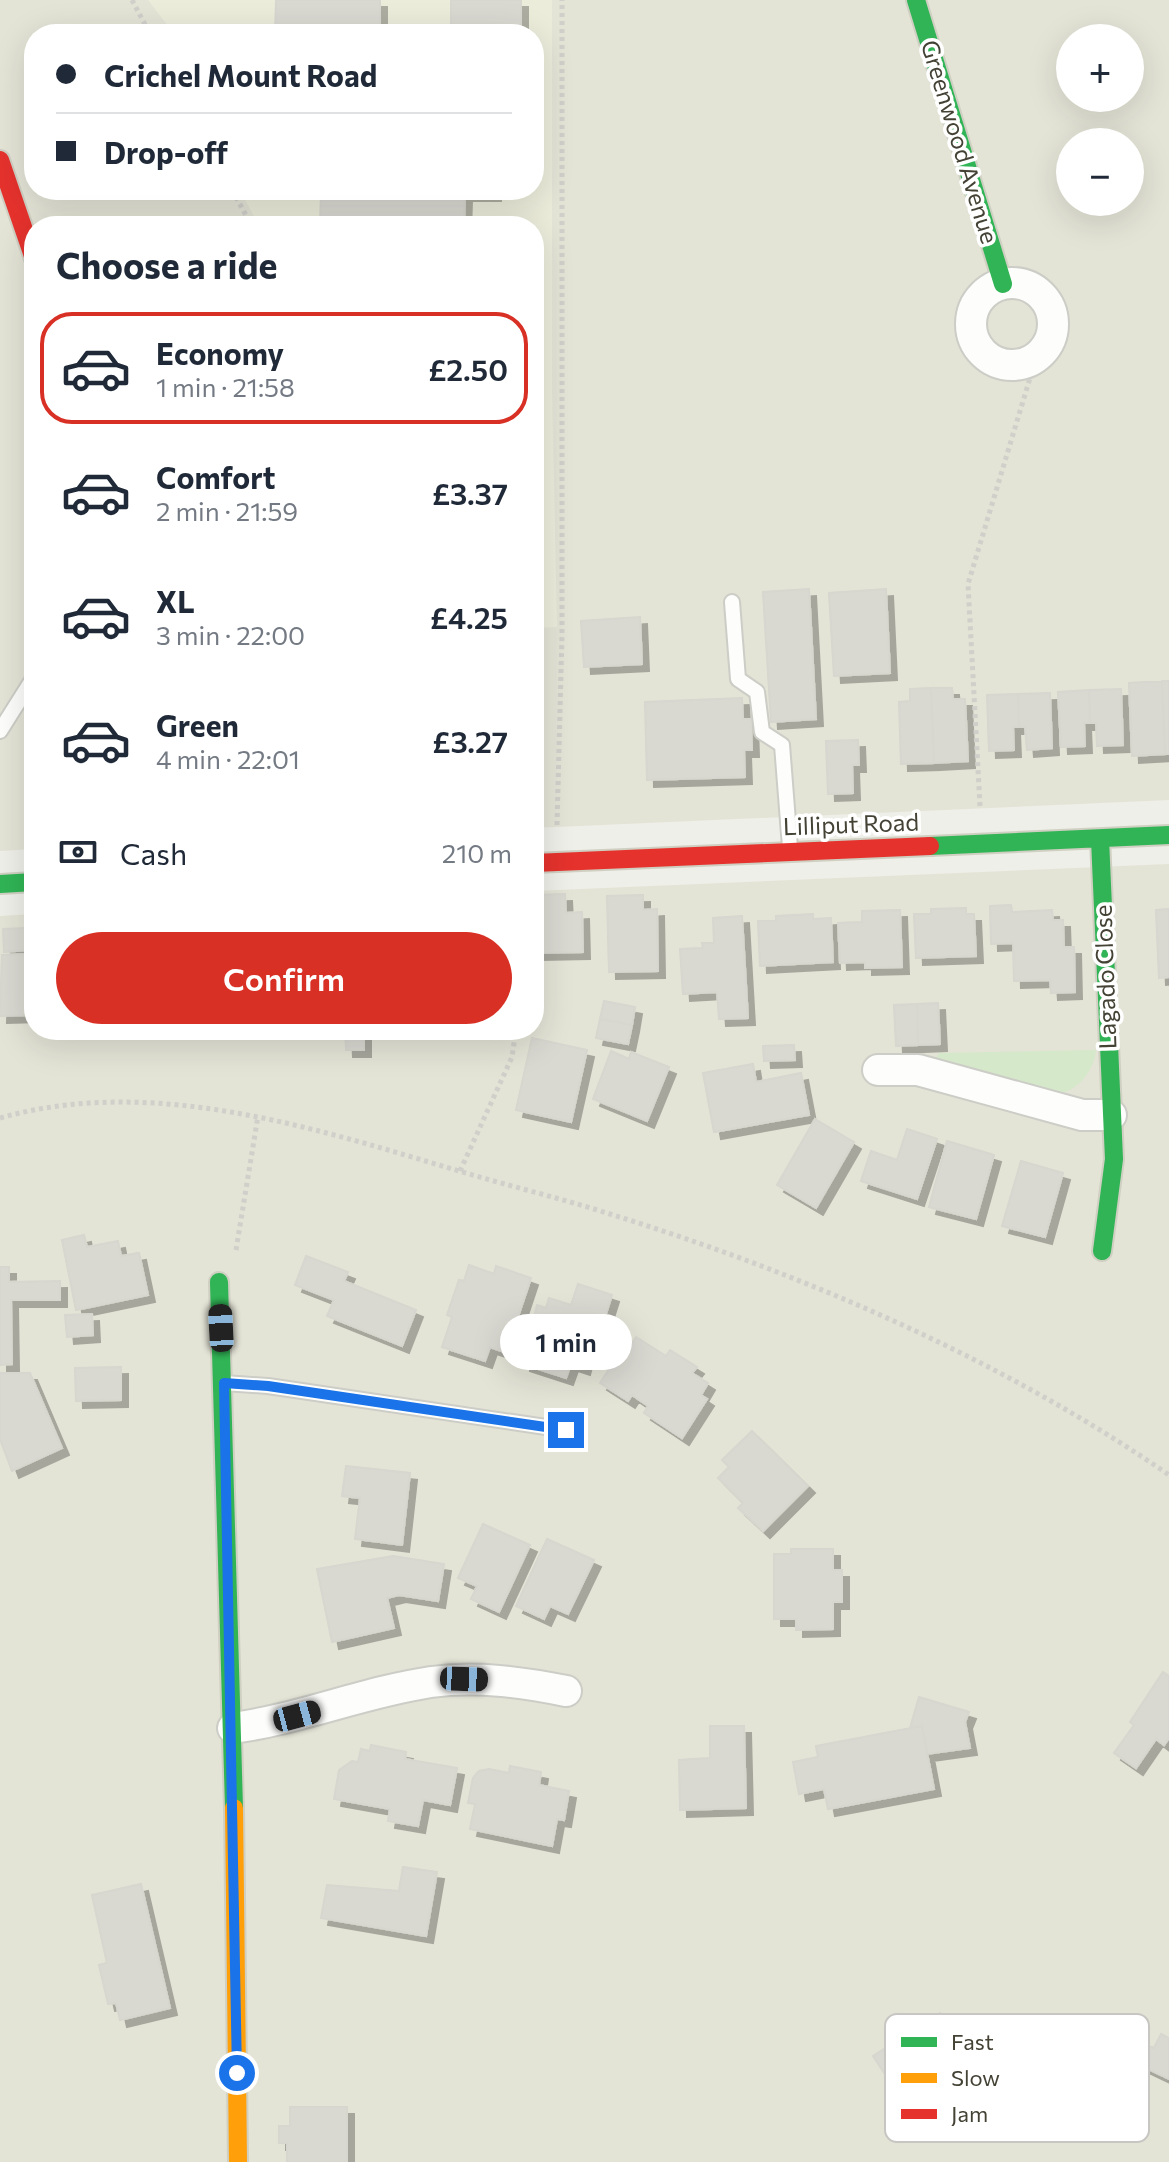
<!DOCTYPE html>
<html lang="en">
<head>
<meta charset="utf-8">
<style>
	:root { --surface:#fff; --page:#f2f2f3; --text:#1f2937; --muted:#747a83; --line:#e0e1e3; --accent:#d93025 }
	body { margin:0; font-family:Commissioner,sans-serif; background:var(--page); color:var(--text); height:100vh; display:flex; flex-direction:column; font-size:30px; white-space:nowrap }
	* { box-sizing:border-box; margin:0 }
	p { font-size:26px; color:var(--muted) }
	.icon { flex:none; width:44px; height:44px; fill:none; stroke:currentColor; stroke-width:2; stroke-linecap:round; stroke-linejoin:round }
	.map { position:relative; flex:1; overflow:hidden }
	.details { position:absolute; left:24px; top:216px; width:520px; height:824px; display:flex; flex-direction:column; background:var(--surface); border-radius:32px; box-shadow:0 8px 32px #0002 }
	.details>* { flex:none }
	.banner { position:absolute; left:24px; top:24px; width:520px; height:176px; border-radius:32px; box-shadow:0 8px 32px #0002; display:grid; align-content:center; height:176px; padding:0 32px; background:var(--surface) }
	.buttons { position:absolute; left:1056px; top:24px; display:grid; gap:16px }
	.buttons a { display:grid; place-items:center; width:88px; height:88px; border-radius:50%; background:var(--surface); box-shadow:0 8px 32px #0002; font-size:40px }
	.end { position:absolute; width:36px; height:36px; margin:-18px; border:10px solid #1a73e8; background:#fff; box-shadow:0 0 0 4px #fff }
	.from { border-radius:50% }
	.bubble { position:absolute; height:56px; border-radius:28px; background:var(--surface); box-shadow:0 8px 32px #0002; font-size:26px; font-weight:600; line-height:56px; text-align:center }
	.car { position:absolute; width:24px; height:48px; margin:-24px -12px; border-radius:10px; box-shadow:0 0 6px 2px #0007; background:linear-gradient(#222 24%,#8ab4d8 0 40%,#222 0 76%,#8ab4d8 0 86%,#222 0) }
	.banner b { display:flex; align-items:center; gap:28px; height:76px; font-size:30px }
	.banner b+b { border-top:2px solid var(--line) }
	.banner i { width:20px; height:20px; background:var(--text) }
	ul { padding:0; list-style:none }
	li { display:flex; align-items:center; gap:24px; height:112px; margin:0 16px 12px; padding:0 16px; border:4px solid transparent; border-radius:32px }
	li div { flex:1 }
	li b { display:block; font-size:30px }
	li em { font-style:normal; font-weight:600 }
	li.selected { border-color:var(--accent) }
	li>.icon { width:72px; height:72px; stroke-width:1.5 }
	h2 { padding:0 32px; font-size:36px; line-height:96px }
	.pay { display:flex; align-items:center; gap:20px; height:88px; padding:0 32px; font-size:30px }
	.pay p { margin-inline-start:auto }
	.primary-button { display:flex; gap:16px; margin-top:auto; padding:16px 32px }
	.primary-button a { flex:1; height:92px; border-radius:48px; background:var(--accent); color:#fff; font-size:32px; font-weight:600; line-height:92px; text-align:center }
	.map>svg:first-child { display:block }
</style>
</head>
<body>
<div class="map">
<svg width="1169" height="2162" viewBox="0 0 1169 2162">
	<defs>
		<filter id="shadow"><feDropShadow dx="7" dy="7" stdDeviation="0" flood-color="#0004"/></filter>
	</defs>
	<rect width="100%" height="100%" fill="#efefe9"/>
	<path fill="#e3e3d6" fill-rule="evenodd" d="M0,0h1169v800l-635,28v-602h-500v623l-34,2zM34,34h500v156h-500zM1070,38h60v60h-60zM1070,142h60v60h-60z
		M1169,864v1298h-1169v-1246l34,-2v116h500v-139z"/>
	<path fill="#ececdb" d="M148,0h404v387l5,240 -23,1v-402h-275l-19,-36h294v-156h-360z"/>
	<path fill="#d5e9ca" d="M1096,1050c-2,22 -21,46 -46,44 -29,-2 -85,-24 -116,-33l5,-8z"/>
	<path fill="#d9d8d1" stroke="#d7d6cf" stroke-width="2" filter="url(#shadow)" d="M276,0h104v26l57,1 -1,7h-161z
		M451,0h70v34h-70z
		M321,190h173v4h-29l-1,32h-144z
		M809,589l7,130 -45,3 -8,-130z
		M886,589l4,84 -56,3 -5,-83z
		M640,617l2,47 -58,3 -3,-46z
		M1162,681h7v73h-4z
		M1162,681l3,73 -33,2 -3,-73z
		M931,688h21l1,11h12l3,62 -34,2z
		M931,688l3,75 -33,1 -2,-62 11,-1v-12z
		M1121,689l2,56 -26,1 -1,-23h-6l-1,-33z
		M1089,690l1,33h-6l1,23 -24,1 -3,-55z
		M1050,693l2,55 -25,2 -2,-23h-6l-1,-33z
		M1018,694l1,33h-6l1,23 -25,1 -2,-56z
		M742,698l1,21h8l1,31h-8l1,27 -98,3 -2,-78z
		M858,740l1,25h-7l1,28 -25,1 -2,-53z
		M565,894l1,19 16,-1 1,40 -49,1v-58z
		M643,895v15l14,-1 1,62 -49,1 -2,-76z
		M1011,905l1,7 40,-2 1,10h10l1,27h10l1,45 -24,1 -1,-13 -36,1 -1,-38 -22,1 -1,-38z
		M966,908v6h8l2,42 -60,2 -2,-44h17v-5z
		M1169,909v68l-10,1 -3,-68z
		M900,910l2,57 -37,1v-6l-25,1 -2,-40 24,-1v-11z
		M813,914v5l18,-1 2,44 -73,4 -2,-45h18v-5z
		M742,916l6,102 -29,1 -2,-27 -34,2 -3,-45 23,-1 -1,-5h12l-1,-25z
		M27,928l1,22 -24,2 -1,-23z
		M25,954l1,14 5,-1 3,48 -34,1 2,-61z
		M604,1001l31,6 -3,18 -32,-6z
		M938,1003l2,41 -22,1 -1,-41z
		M917,1004l1,41 -22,1 -2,-41z
		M600,1019l32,6 -4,19 -32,-6z
		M345,1030h19v20h-18z
		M532,1038l55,12 -16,72 -55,-12z
		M794,1045l1,15 -31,1 -1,-15z
		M611,1051l18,8 2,-7 38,15 -22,54 -54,-22z
		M753,1064l3,18 45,-9 8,42 -95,17 -11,-59z
		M815,1119l39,23 -38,66 -39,-23z
		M907,1129l30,10 -20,60 -56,-18 10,-30 26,9z
		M947,1141l47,14 -18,64 -47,-12z
		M1021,1161l42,12 -18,64 -43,-11z
		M84,1235l3,12 31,-6 3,15 18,-3 9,42 -72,15 -14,-70z
		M306,1256l42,16 -4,9 72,29 -14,36 -75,-30 7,-16 -39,-15z
		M469,1265l25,9 2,-8 35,12 -20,60 -5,-2 -5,15 -11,-4 -5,14 -43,-14 10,-30 -5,-2 12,-35 5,1z
		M0,1267h9v15l51,-1v19h-49l1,64 -12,1z
		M578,1284l34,11 -19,60 -6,-2 -4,15 -12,-4 -5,14 -43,-14 14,-59 9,3 3,-10 22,7z
		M92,1314l1,21 -26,2 -2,-22z
		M636,1337l30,19 4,-6 27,17 -5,6 16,10 -7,12 6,4 -25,39 -38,-25 4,-7 -16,-11 -4,6 -28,-18 20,-31 5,2z
		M121,1367v33l-45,1 -1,-33z
		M0,1373h30l32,75 -50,23 -12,-32z
		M752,1431l56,55 -45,45 -25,-23 5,-5 -25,-25 11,-11 -7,-7z
		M346,1466l64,7 -8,72 -47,-6 5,-41 -18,-2z
		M483,1524l47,21 -31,67 -28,-13 6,-13 -19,-8z
		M547,1539l47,21 -26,54 -18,-8 -6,13 -28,-13z
		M791,1549h42v21h9v32h-9v27l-37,1v-11h-22v-65h17z
		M393,1556l51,8 -6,37 -39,-6 -12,3 7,30 -62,14 -15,-73z
		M1163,1672l6,4v62l-5,7 -8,-6 -20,29 -22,-15 20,-28 -4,-3z
		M919,1697l50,15 -4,10 5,26 -43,6 -5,-28 -12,2z
		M710,1726h34l2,82 -66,2 -1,-50 31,-2z
		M922,1726l12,63 -106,20 -4,-20 -25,5 -6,-32 25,-5 -2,-11z
		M371,1745l35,7 -1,7 52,9 -7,37 -27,-5 -5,26 -30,-5 2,-12 -56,-10 5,-29 13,-9 6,1 3,-13 9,2z
		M510,1766l31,6 -2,13 30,6 -5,29 -7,-1 -5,27 -82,-17 5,-25 -7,-1 5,-25 6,-7 10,-2 20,4z
		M403,1867l34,5 -11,64 -105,-18 6,-33 72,6z
		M141,1884l29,124 -50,12 -4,-17 -8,1 -9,-39 8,-2 -15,-68z
		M940,2013l37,56 -67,43 -37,-56z
		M1161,2034l8,4v41l-29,-14 9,-19 5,2z
		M290,2107h57v55h-60v-19h-8v-17h11z"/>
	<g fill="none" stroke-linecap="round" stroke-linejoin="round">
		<defs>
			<path id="lane" d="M732,602l6,77 19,13 5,40 20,13 8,102
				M0,731l34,-54
				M224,1383l44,3 298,44"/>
			<path id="street" d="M971 324a41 41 0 1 1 82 0a41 41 0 1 1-82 0Z
				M878,1070h40l164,45h29
				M233,1728c67,-9 131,-36 198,-46 46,-6 90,0 135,9"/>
			<path id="fast" d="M916,0l87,284
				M1100,839l14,320 -12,92
				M930,846l239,-11
				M0,884l34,-2
				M219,1282l15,526"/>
			<path id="slow" d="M234,1808l4,354"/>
			<path id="jam" d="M0,160l34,99
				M534,863l396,-17"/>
		</defs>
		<use href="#lane" stroke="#cdcdc7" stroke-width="18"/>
		<use href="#street" stroke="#cdcdc7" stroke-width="34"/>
		<use href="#fast" stroke="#cfcfc2" stroke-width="22"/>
		<use href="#slow" stroke="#cfcfc2" stroke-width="22"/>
		<use href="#jam" stroke="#cfcfc2" stroke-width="22"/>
		<path stroke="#d0cfca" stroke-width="5" stroke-dasharray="4 4" stroke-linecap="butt" d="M132,0l18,34
			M232,190l20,36
			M980,806l-12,-222 68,-226
			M557,825l5,-190v-635
			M0,1118c152,-43 314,10 459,53 50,15 101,27 151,43 194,60 391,145 559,261
			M460,1171l52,-114 4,-27
			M236,1250l22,-134"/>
		<use href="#lane" stroke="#fdfdfc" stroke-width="14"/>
		<use href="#street" stroke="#fdfdfc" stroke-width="30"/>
		<use href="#fast" stroke="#30b455" stroke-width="18"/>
		<use href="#slow" stroke="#ff9f0a" stroke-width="18"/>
		<use href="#jam" stroke="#e5322d" stroke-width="18"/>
	</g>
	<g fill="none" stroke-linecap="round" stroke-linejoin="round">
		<path stroke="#1a73e8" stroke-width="10" d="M237,2073l-13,-690 44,3 298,44"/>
	</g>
	<g text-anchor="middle" stroke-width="7" stroke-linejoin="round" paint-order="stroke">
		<g font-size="24" fill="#444235" stroke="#fff">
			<text transform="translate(959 142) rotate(73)" y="8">Greenwood Avenue</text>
			<text transform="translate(851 825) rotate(-2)" y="8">Lilliput Road</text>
			<text transform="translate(1106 977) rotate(-92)" y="8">Lagado Close</text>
		</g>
	</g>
	<rect x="885" y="2014" width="264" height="128" rx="12" fill="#fff" stroke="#c7c6c2" stroke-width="2"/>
	<rect x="901" y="2037" width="36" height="10" fill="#30b455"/>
	<rect x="901" y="2073" width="36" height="10" fill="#ff9f0a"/>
	<rect x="901" y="2109" width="36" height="10" fill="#e5322d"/>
	<g font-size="22" fill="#444235">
		<text x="951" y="2050">Fast</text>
		<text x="951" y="2086">Slow</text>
		<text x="951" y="2122">Jam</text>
	</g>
</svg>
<div class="buttons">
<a>+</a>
<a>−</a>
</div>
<i class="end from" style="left:237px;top:2073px"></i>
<i class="end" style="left:566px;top:1430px"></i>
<div class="bubble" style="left:500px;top:1314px;width:132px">1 min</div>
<i class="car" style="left:221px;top:1328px;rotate:357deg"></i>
<i class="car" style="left:464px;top:1679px;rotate:92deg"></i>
<i class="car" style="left:297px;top:1716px;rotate:75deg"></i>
<div class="banner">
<b><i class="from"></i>Crichel Mount Road</b>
<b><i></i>Drop-off</b>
</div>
<section class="details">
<h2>Choose a ride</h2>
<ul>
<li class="selected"><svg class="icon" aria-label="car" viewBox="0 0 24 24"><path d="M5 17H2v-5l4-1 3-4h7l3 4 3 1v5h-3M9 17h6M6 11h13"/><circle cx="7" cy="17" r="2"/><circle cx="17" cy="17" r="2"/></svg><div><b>Economy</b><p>1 min · 21:58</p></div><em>£2.50</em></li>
<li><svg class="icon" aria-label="car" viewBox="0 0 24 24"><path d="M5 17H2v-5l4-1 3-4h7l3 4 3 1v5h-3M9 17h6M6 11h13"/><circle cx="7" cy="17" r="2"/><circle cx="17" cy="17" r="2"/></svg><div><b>Comfort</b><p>2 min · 21:59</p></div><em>£3.37</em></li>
<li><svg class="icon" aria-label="car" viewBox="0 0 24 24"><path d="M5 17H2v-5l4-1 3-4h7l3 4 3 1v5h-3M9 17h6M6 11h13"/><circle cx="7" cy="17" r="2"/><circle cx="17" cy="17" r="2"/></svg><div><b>XL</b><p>3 min · 22:00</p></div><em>£4.25</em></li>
<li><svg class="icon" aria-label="car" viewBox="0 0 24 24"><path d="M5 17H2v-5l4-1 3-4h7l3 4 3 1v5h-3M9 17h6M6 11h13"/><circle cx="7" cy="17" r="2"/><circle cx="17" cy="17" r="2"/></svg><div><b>Green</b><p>4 min · 22:01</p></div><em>£3.27</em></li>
</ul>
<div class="pay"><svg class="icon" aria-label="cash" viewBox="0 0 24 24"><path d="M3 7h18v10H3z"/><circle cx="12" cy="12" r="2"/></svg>Cash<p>210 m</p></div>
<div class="primary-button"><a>Confirm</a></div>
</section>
</div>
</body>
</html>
